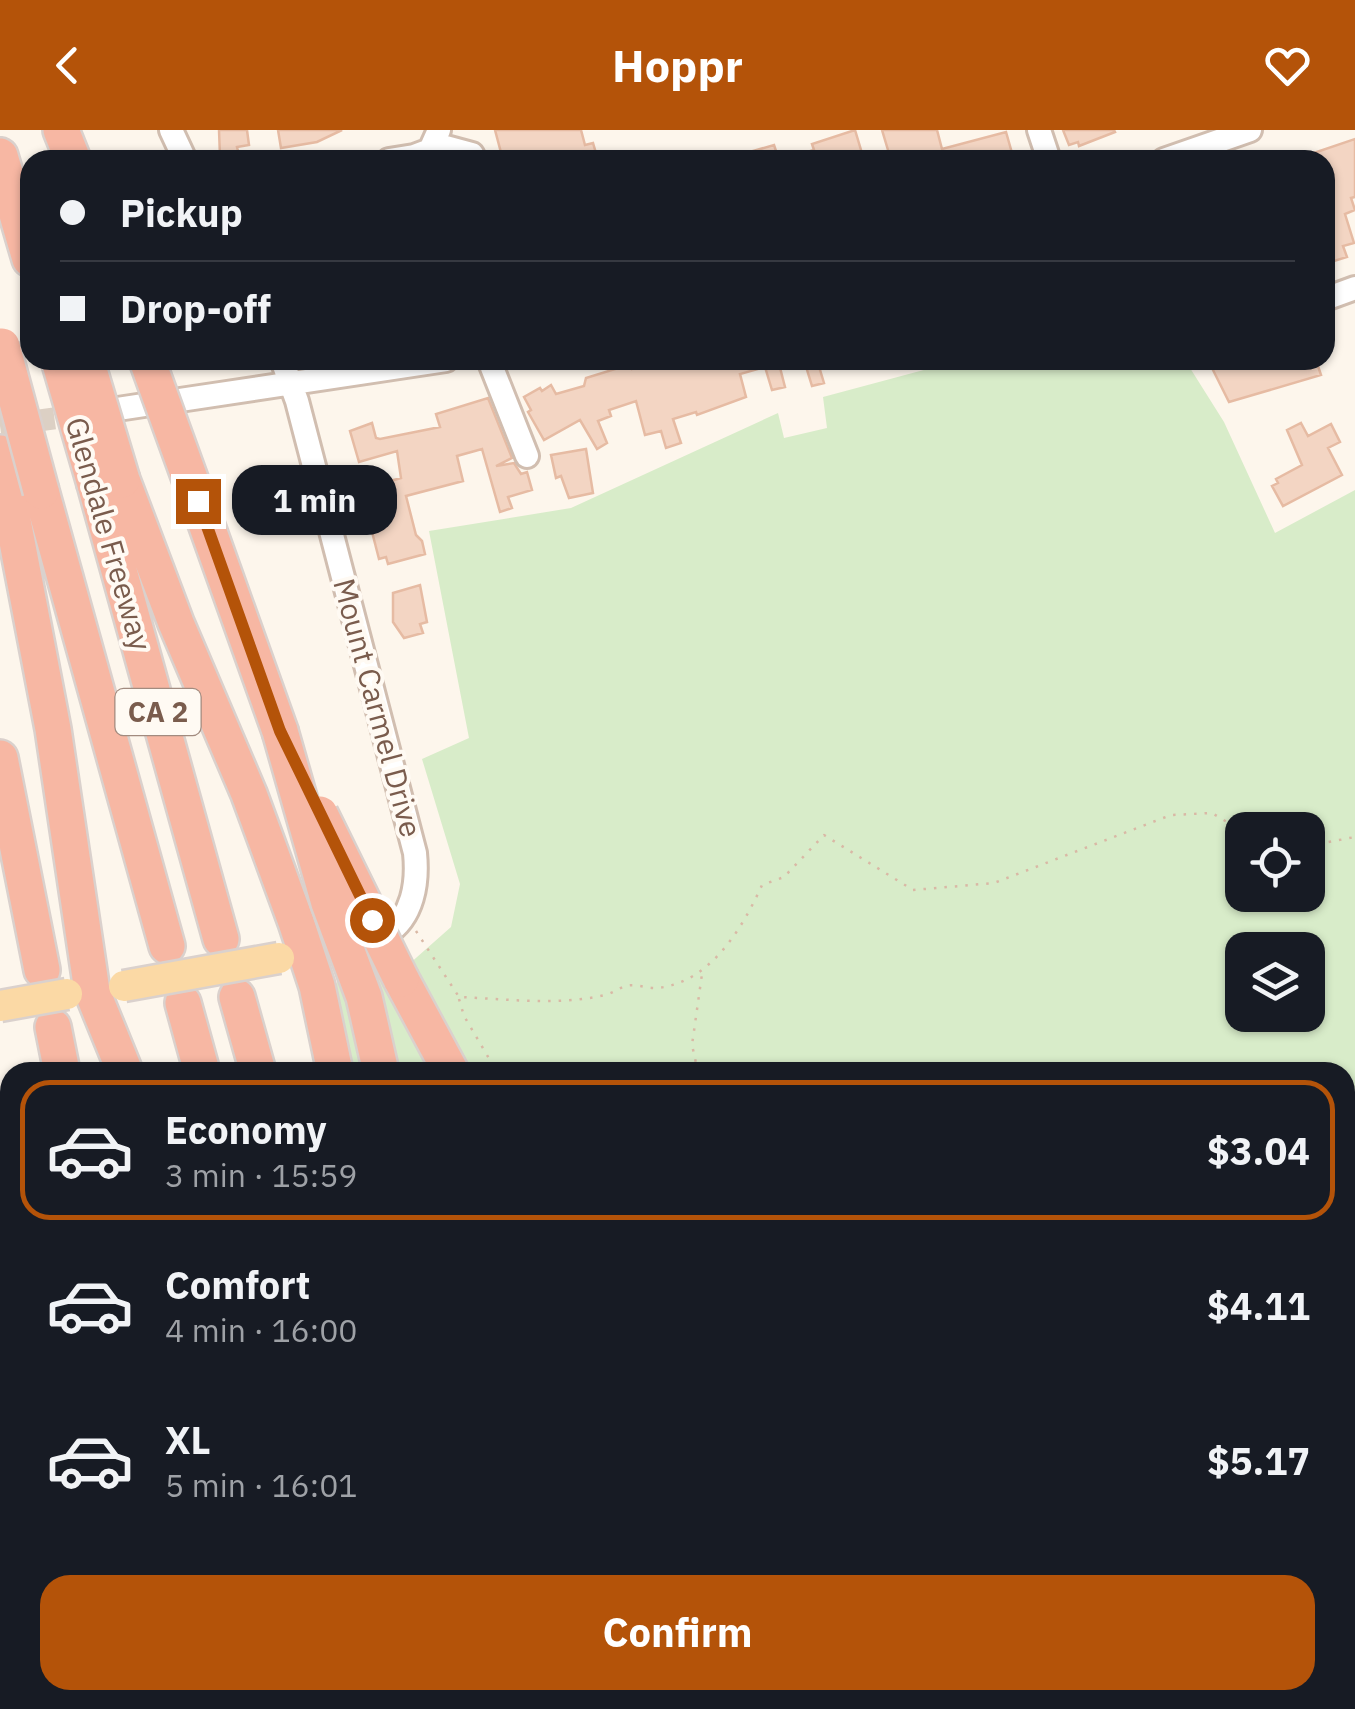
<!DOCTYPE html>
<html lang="en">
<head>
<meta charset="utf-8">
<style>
	:root { --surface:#171b24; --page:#20242c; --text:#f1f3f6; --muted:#9ea1a6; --line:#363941; --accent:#b45309 }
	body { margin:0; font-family:"IBM Plex Sans",sans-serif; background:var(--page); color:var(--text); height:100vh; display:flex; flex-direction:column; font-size:38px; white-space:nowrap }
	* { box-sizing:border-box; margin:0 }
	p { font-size:32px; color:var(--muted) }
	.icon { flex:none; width:55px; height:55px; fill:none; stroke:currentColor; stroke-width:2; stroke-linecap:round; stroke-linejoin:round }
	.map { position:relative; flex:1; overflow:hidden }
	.side { position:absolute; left:0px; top:932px; width:1355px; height:648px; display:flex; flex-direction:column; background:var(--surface); border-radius:30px 30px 0 0; box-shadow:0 2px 8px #0004 }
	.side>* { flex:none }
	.guide { position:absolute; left:20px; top:20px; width:1315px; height:220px; border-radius:30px; box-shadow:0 2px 8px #0004; display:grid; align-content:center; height:220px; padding:0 40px; background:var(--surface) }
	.tools { position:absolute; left:1225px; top:682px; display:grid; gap:20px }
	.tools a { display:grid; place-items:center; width:100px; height:100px; border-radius:20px; background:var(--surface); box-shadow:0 2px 8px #0004; font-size:50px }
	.end { position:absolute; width:45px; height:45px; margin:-22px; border:12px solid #b45309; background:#fff; box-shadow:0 0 0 5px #fff }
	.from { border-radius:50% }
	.bubble { position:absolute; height:70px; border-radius:30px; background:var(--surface); box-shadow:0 2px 8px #0004; font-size:32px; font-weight:700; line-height:70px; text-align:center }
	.guide b { display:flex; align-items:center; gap:35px; height:95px; font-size:38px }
	.guide b+b { border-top:2px solid var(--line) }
	.guide i { width:25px; height:25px; background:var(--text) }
	ul { padding:18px 0 0; list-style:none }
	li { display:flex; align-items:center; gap:30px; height:140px; margin:0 20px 15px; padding:0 20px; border:5px solid transparent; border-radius:30px }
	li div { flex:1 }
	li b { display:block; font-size:38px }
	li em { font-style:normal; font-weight:700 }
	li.current { border-color:var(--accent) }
	li>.icon { width:90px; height:90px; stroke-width:1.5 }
	.primary-button { display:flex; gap:20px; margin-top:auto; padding:20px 40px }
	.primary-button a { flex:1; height:115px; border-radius:30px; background:var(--accent); color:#fff; font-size:40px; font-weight:700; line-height:115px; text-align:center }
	header { display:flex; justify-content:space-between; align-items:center; height:130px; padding:0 40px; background:var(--accent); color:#fff; font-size:45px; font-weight:700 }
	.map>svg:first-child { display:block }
</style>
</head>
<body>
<header><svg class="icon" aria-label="back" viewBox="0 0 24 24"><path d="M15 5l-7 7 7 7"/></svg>Hoppr<svg class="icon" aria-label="heart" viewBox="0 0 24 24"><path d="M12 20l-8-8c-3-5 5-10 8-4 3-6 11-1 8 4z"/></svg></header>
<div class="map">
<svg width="1355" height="1579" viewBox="0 0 1355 1579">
	<rect width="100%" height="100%" fill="#fdf6ec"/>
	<path fill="#d8ecc9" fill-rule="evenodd" d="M961,230h133l10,10 32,-10h49l39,62 51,111 80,-43v998l-10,1v-417h-871l-66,-107 43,-38 9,-43 -38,-125 47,-21 -40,-207 142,-23 207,-95 6,25 43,-10 -4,-31zM1242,700h66v65h-66zM1242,820h66v65h-66z
		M381,836l58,106h-94l-14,-78 8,-15z
		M585,1570h279l-13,9h-316z"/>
	<path fill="#f3d5c3" stroke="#e6bba3" stroke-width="2.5" d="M219,0h28l2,15 -12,2 1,4 -5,3 -13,2z
		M278,0h64l-25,12 -36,6z
		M495,0h86l4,15 8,-2 5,17h-95z
		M855,0l9,30h-73l-1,-3 24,-7 -2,-6z
		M882,0h55l5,19 64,-17 8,28h-123z
		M1063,0h51l1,2 -36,14 -1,-4 -9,3z
		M1355,9v58l-4,1 4,12 -10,4 9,29 -11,3 4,11 -16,5 -6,-19v-83l-26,-2z
		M774,15l5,15h-43v-4z
		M663,230h115l7,27 -13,3 -7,-23 -25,7 6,23 -49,18 -1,-3 -23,7 8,24 -15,5 -5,-17 -16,4 -9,-34 -27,9 2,6 -13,5 9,22 -10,6 -17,-29 -36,20 -16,-28 3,-2 -7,-13 16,-9 2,3 9,-6 5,9 28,-8 2,-8 45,-14 1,5z
		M804,230h13l7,23 -12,3z
		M1234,230h82l5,15 -92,27 -17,-34z
		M488,268l24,60 -16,8 18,-3 7,11 6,-2 5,18 -24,7 4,11 -12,4 -18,-63 -25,7 6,25 -57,15 10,39 6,6 3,13 -37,10 -2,-7 -7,2 -18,-70 40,-11 -4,-27 -38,11 -9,-31 22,-8 4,15 4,1 60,-12 -4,-13z
		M1301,293l7,13 23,-12 9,18 -12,6 14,27 -59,31 -11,-20 6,-3 -2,-4 26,-14 -15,-35z
		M586,319l7,44 -24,5 -8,-22 -5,2 -5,-23z
		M420,455l7,37 -7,2 3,9 -19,5 -11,-16v-29z"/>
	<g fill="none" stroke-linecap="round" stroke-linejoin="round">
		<path stroke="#dcd0c4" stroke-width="22" stroke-dasharray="22 11" stroke-linecap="butt" d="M0,296l86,-12"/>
		<path stroke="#dcd0c4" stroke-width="35" stroke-dasharray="35 18" stroke-linecap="butt" d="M885,1579l14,-9"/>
		<defs>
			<path id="minor" d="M171,0l14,30
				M1039,0l10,30
				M435,14l37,10 3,6
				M389,30l25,-4 16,-6 9,-20
				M1164,30l86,-30
				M1325,169l30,-11
				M282,230l15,41 118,452c3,30 -2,64 -29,81
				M489,230l38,96
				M180,270l266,-40
				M111,280l33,-5
				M0,1320l10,4"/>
			<path id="highway" d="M61,0l12,30
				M0,26l30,103
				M0,323l53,276 39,262 33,81
				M122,350l54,143 73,171 47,128 21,64 18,86
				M95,354l126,455
				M41,361l126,455
				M198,371l82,230
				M0,628l42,212
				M401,849l50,93
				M237,867l21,75
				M183,873l19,69
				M53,897l9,45
				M1345,1373l10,-1
				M1345,1416l10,-3
				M1345,1489l10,-3
				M1345,1522l10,-3
				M277,1570l9,9
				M372,1570l3,9
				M431,1570l2,9
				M224,1579l6,-9
				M967,1579l46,-9
				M1071,1579l39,-9
				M1125,1579l39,-9
				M1199,1579l35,-9"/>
		</defs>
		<use href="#minor" stroke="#d1beb0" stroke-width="28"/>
		<use href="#highway" stroke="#dad1cd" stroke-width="40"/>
		<path stroke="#d9b8a5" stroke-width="2.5" stroke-dasharray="2.5 8" stroke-linecap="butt" d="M1308,716l47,-9
			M416,801l43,66c48,2 99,9 146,-2 8,-2 14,-7 21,-9 10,-3 21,3 31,2 53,-5 85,-59 105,-103l22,-8 40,-42 89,55 81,-7 177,-68 41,-2 30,18
			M459,869l5,17 33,56
			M698,942l-6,-27 10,-71"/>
		<use href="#minor" stroke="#fff" stroke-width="22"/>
		<use href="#highway" stroke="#f7b7a3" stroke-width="35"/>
		<defs>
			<path id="major-bridge" d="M124,856l155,-28
				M0,876l67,-12"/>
			<path id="highway-bridge" d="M2,216l39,145
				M59,230l36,124
				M86,230l36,120
				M147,230l51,141
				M280,601l49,172 35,94 17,75
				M320,684l81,165
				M472,1579l58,-8"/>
		</defs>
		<use href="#major-bridge" stroke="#dad1cd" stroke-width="35" stroke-linecap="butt"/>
		<use href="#highway-bridge" stroke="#dad1cd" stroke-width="40" stroke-linecap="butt"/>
		<use href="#major-bridge" stroke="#fbd9a5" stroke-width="30"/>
		<use href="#highway-bridge" stroke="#f7b7a3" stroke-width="35"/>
	</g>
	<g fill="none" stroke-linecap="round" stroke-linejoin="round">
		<path stroke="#b45309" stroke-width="12" d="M198,371l82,230 92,189"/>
	</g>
	<g text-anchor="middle" stroke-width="8" stroke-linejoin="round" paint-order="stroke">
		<rect fill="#fffaf3" stroke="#a28b7f" stroke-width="2.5" x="115.5" y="559" width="85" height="46" rx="8"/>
		<g font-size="28" font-weight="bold" fill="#7a5c4d">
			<text x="158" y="592">CA 2</text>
		</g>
		<g font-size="30" fill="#7a5c4d" stroke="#fffaf3">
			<text transform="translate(108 404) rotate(74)" y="10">Glendale Freeway</text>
			<text transform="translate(377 578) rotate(75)" y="10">Mount Carmel Drive</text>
		</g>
	</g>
</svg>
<div class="tools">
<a><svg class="icon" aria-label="locate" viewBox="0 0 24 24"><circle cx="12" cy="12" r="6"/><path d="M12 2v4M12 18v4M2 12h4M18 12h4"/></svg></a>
<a><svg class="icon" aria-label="layers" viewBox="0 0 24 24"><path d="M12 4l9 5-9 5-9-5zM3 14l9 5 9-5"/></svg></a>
</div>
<i class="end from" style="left:372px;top:790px"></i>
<i class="end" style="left:198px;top:371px"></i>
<div class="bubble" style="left:232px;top:335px;width:165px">1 min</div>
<div class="guide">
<b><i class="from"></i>Pickup</b>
<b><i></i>Drop-off</b>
</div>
<section class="side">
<ul>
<li class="current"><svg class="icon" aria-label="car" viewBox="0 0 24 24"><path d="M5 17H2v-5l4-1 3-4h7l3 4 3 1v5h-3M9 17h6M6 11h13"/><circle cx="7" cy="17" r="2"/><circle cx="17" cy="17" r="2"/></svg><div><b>Economy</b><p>3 min · 15:59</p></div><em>$3.04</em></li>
<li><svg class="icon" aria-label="car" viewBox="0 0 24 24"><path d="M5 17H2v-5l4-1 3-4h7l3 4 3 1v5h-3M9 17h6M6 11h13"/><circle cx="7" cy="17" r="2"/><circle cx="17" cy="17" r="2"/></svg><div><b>Comfort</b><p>4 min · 16:00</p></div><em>$4.11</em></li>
<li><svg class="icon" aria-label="car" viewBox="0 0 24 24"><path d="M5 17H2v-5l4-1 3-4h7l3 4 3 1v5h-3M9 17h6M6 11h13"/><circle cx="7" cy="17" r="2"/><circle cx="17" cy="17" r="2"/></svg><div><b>XL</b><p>5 min · 16:01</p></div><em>$5.17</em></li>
</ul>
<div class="primary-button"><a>Confirm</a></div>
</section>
</div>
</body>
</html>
